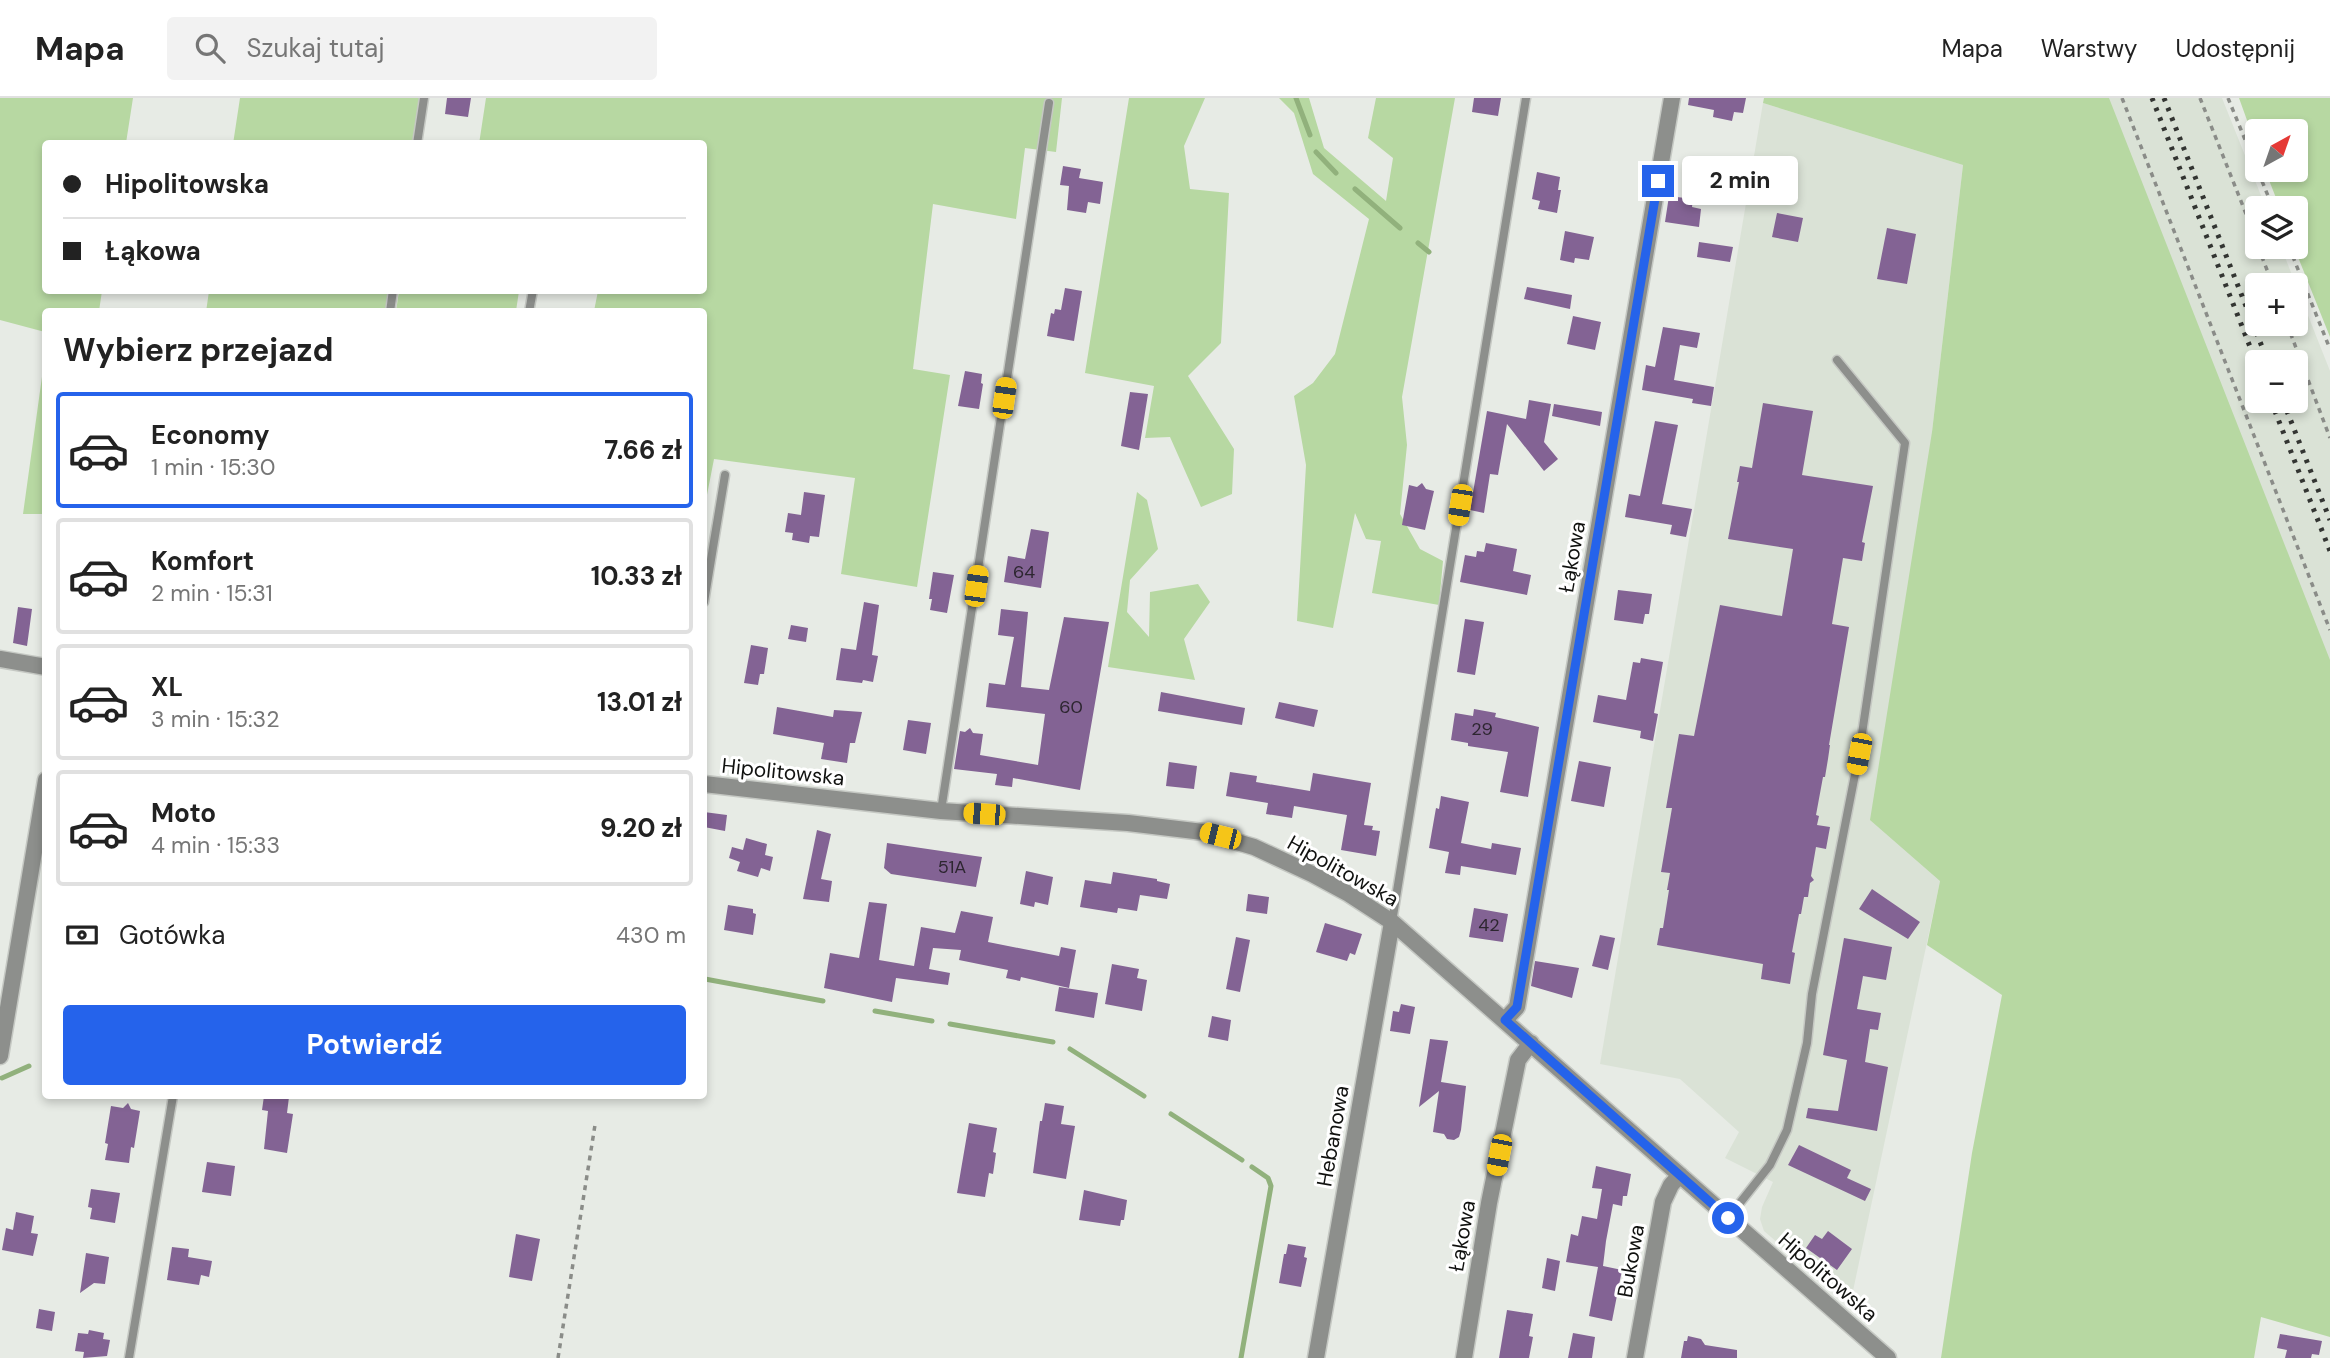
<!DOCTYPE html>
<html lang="pl">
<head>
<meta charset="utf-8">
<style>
	:root { --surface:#fff; --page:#f2f2f2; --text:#222; --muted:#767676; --line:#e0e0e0; --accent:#2563eb }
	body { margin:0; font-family:"DM Sans",sans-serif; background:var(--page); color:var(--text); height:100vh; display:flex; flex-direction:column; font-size:26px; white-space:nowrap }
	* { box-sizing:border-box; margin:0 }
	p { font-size:23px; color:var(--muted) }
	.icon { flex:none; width:38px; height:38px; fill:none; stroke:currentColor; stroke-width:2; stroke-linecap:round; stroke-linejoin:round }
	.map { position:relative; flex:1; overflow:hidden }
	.sheet { position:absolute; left:42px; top:210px; width:665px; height:791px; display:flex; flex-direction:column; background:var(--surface); border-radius:7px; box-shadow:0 4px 10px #0003 }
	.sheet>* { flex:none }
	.guide { position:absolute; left:42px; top:42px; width:665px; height:154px; border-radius:7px; box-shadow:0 4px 10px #0003; display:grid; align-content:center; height:154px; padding:0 21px; background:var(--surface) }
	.needle { width:46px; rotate:40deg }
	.controls { position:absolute; left:2245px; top:21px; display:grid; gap:14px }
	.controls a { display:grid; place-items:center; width:63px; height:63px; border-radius:7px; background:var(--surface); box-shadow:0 4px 10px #0003; font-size:35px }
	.end { position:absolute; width:32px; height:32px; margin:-16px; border:9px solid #2563eb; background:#fff; box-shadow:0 0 0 4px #fff }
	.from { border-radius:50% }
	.bubble { position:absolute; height:49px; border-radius:7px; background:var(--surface); box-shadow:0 4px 10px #0003; font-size:23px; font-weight:700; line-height:49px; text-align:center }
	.car { position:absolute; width:21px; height:42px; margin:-21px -10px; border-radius:9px; box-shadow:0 0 5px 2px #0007; background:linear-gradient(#f5c518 24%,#345 0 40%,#f5c518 0 76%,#345 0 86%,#f5c518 0) }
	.guide b { display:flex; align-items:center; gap:24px; height:66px; font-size:26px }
	.guide b+b { border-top:2px solid var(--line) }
	.guide i { width:18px; height:18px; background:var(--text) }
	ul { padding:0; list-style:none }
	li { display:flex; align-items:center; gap:21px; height:116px; margin:0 14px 10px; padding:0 7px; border:4px solid var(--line); border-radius:7px }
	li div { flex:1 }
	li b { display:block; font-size:26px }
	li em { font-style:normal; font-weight:700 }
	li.selected { border-color:var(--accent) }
	li>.icon { width:63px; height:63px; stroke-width:1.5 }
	h2 { padding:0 21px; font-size:32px; line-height:84px }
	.pay { display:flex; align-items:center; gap:18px; height:77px; padding:0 21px; font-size:26px }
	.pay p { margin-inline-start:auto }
	.primary-button { display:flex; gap:14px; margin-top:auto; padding:14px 21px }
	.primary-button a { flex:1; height:80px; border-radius:7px; background:var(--accent); color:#fff; font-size:28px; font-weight:700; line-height:80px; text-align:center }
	header { display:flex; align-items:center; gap:42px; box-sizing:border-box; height:98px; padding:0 35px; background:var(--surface); border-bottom:2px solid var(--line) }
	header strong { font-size:33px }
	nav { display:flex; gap:38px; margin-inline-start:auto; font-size:24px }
	.search { width:490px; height:63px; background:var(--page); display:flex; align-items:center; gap:18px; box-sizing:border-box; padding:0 24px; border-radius:7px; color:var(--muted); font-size:26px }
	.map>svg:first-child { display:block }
</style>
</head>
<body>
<header>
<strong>Mapa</strong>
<div class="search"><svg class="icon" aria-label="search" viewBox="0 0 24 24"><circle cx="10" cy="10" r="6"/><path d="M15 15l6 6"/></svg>Szukaj tutaj</div>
<nav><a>Mapa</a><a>Warstwy</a><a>Udostępnij</a></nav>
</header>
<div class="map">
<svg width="2330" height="1260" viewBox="0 0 2330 1260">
	<rect width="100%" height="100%" fill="#e7ebe5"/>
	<path fill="#dae2d6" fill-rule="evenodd" d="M2062,0h160l44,110h-8v39h23l49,124v406zM2258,187h38v39h-38zM2258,264h38v39h-38z
		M1763,5l200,62 -31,267 8,449 -90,424 -86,-74 -4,-12 2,-12 11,-25 -48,-24 14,-26 -59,-53 -80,-15z"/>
	<path fill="#b7d8a2" d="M0,0h133l-7,45 -80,1v146l56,1 -3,20 -53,1 -1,20 -45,-12z
		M240,0h181l-8,45 -180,1z
		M486,0h576l-6,54 -31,-4 -9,71 -83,-15 -20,165 37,6 -33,212 -76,-13 14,-96 -141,-19 -8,41h-2v-188l-110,-1 4,-20 106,-1v-146h-225z
		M1129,0h76l-21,48 6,43 39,4 -8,150 -33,33 46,73 -2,45 -31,13 -31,-70 -25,1 9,-52 -69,-13z
		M1279,0h30l15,50 62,53 7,-43 -25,-20 8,-40h79l-53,299 5,48 -7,69 20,35 23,12 -4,44 -67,-12 9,-52 -15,-2 -11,-26 -22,115 -36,-7 9,-156 -12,-69 19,-13 22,-29 34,-135 -56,-45 -19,-61z
		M1764,0h345l221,562v677l-69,-20 -7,41h-313l31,-205 30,-158 -75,-50 13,-64 -70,-61 62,-388 31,-267 -200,-62z
		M2239,0h91v239l-36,-90h2v-39h-16l-15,-38h31v-39h-38l-1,17z
		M209,193h181l-4,20 -180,1z
		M399,193v-1l120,1 -3,20h-120z
		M45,257v159h-22z
		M1137,394l10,8 11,49 -28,31 -3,32 22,25 1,-45 48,-8 12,18 -26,37 11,41 -87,-13z"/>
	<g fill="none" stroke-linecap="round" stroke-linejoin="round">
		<path stroke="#91b17c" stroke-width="5" d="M1296,0l14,37
			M1316,54l20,21
			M1355,91l45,39
			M1418,145l11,9
			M705,881l118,22
			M875,913l57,10
			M950,926l103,18
			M1070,951l74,47
			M2,980l27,-12
			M1171,1016l71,46
			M1241,1260l30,-172 -3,-8 -16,-11"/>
	</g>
	<path fill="#836394" d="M447,0h24l-3,19 -23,-3z
		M1474,0h27l-3,18 -26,-4z
		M1689,0h57l-3,15 -9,-1 -2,9 -19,-4 1,-7 -26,-5z
		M1063,68l18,3 -2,9 24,4 -3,22 -12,-2 -2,11 -19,-3 2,-24 -9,-1z
		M1537,74l23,5 -2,13h3l-4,23 -19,-4 2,-8 -8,-2z
		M1669,98l24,3 -1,8 9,2 -2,18 -34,-5z
		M1777,115l26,5 -5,24 -26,-5z
		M1887,130l29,6 -9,50 -30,-5z
		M1565,133l29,6 -5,23 -14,-2 -1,5 -14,-3z
		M1699,144l34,5 -3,15 -33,-5z
		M1527,189l45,8 -2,14 -46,-10z
		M1065,190l17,3 -8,50 -27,-5 4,-23 3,1 1,-5 6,1z
		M1573,218l28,6 -6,28 -28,-6z
		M1663,229l37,6 -3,15 -17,-3 -6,35 40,7 -3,19 -19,-3 1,-4 -51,-9 4,-25 9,2z
		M965,273l17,3 -1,9 2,1 -4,25 -21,-3z
		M1130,294l18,2 -9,56 -18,-4z
		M1529,302l22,4 -7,38 14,17 -14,12 -37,-47 -9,51 -8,-1 -6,39 -14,-3 17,-99 39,8z
		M1763,305l50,8 -11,64 71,11 -11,56 3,1 -3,18 -19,-3 -11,66 17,3 -20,118h1l-2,14 -3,18h-2l-7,38 3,1 -2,9 13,2 -4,22 -10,-2 -5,29 3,4 -4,3 -2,14h-4l-3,17h-2l-7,38 3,1 -5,31 -29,-5 2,-15 -106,-19 3,-17h3l6,-38h-2l3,-17 -9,-1 11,-64h-6l13,-74 15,2 26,-131 62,11 11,-67 -65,-10 11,-57h-2l3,-16 12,2z
		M1554,306l48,8 -2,14 -48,-10z
		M1655,323l23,4 -16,79 30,5 -6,28 -16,-3 2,-9 -47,-8 4,-23 11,2z
		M1422,385l4,6 8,2 -9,39 -23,-5 7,-40 8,2z
		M804,394l21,3 -6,42 -9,-1 -1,7 -17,-3 1,-7 -8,-1 3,-19 13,2z
		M1031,431l18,3 -8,56 -37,-6 4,-26 17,3z
		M1486,445l31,6 -4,22 18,4 -4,20 -67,-13 5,-27 11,2 1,-6 7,1z
		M933,474l21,3 -7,38 -17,-3 2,-11h-3z
		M1618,492l34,4 -3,20h-4l-2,10 -29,-4z
		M864,504l15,3 -7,50 6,1 -5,26 -10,-2 -1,3 -26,-3 5,-32 15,2z
		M18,509l14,2 -5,37 -14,-3z
		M1001,511l27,3 -7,75 28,3 15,-73 45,5 -29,168 -67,-12 -1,9 -17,-2 2,-11 -43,-5 6,-38 5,1 5,-4 3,5 10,1 -3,21 58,10 7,-51 -59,-7 3,-24 16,2 9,-48 -16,-2z
		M1465,521l19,3 -9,53 -18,-3z
		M791,527l17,3 -2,14 -18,-3z
		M751,547l17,3 -4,26h-4l-2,11 -14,-2z
		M1641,560l22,4 -9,51 4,1 -5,27 -13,-3 1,-7 -48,-9 5,-27 28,5 7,-38 7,1z
		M1161,594l84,16 -3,17 -84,-14z
		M1279,604l39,8 -4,17 -39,-9z
		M777,609l56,10 1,-7 28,2 -7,31h-5l-3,20 -26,-4 3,-16 -51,-9z
		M1474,611l22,4 -1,4 44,10 -11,70 -28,-5 8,-40 -40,-6v-3l-17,-3 4,-27 18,3z
		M908,622l23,3 -5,31 -23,-4z
		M1579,663l32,6 -7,40 -33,-6z
		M1169,664l28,4 -3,23 -28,-3z
		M1230,674l27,4 -1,6 54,9 3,-18 58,10 -7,42 9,1 -1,4 8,1 -4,25 -35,-6 6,-35 -53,-9 -2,12 -26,-4 2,-11 -42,-7z
		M1441,698l28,6 -8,41 30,6 1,-6 29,5 -5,27 -55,-9 -1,9 -15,-2 4,-21 -20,-4 7,-40 3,1z
		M704,714l23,3 -2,16 -21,-4z
		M817,732l14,4 -10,45 11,2 -3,21 -26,-3z
		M746,740l21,6 -2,11 8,2 -3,14 -9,-3 -3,9 -21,-6 3,-9 -11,-4 3,-11 11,3z
		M887,745l95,14 -6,30 -85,-13 -7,-6z
		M1026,773l27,6 -5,28 -13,-3 -1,5 -14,-3z
		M1113,774l44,7v2l13,3 -3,15 -27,-4 -3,16 -19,-3 -1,5 -37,-6 5,-27 26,4z
		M1872,791l48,33 -12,17 -49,-30z
		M1248,796l21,3 -2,17 -21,-3z
		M869,804l18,2 -8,56 35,6 7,-39 34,6 6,-22 32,6 -5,25 71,14 2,-9 15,3 -7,38 -48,-11 -1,4 -14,-3 2,-8 -49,-10 2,-10 -28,-2 -4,21 21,4 -2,12 -52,-7 -4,24 -68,-14 6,-35 29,5z
		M728,807l25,4v4l3,1 -3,21 -29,-5z
		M1474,810l34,6 -5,28 -34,-5z
		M1325,825l37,11 -7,21 -5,-2 -3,8 -31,-9z
		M1600,837l15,3 -7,32 -16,-4z
		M1236,839l14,3 -10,52 -14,-3z
		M1844,840l48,9 -6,33 -23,-4 -6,33 24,4 -3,17 -8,-1 -5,33 23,5 -11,64 -71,-13 2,-10 30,3 9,-51 -24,-5z
		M1535,863l44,7 -7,30 -41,-12z
		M1112,866l27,5 -2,9 10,2 -5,31 -37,-7z
		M1059,889l39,6 -4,25 -39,-7z
		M1401,906l14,3 -5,27 -20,-3 3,-20 6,1z
		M1212,918l19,4 -3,21 -20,-4z
		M1430,941l18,2 -7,41 25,4 -5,44 -2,7 -5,3 -7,-1 -3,-5 -11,-2 6,-41 -20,16z
		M264,998l25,1 -2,16 6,1 -6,39 -23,-4 4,-38 -6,-1z
		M128,1005l3,6 9,2 -6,37 -3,-1 -2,16 -24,-3 3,-16 -3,-1 6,-37 12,2z
		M1045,1005l19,3 -3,18 14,2 -9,53 -33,-6 7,-52h2z
		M969,1025l28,5 -4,24 3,1 -3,21 -4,-1 -4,24 -28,-4z
		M1799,1047l52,25 -4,8 24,11 -6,12 -77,-36z
		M207,1064l28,4 -4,30 -29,-4z
		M1596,1068l35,8 -4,22h-4l-1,10 -9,-2 -7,37 -3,25 19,4 -10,51 -23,-5 9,-49 -32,-5 5,-28 7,2 4,-20 15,3 5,-30 -10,-1z
		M91,1091l29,4 -5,30 -25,-4 2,-11 -4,-1z
		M1084,1092l43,10 -3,20h-3l-1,6 -41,-6z
		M16,1114l18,4 -3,17 7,1 -5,22 -31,-6 4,-22 7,2z
		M1828,1133l24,18 -15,21 -31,-22 9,-13 7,4z
		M516,1136l24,5 -8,42 -23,-4z
		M1288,1146l18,3 -2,10 3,1 -6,29 -22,-4 5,-29h2z
		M172,1149l17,2 -1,8 24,4 -3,16 -8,-2 -2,10 -32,-5z
		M86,1155l23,4 -4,27 -11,-1 -14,10z
		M1547,1160l13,3 -5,30 -13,-3z
		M39,1211l16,3 -3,19 -16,-3z
		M1507,1212l26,4 -4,22 4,1 -4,21h-30z
		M89,1232l15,3 -1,6 7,1 -3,16 -24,2 1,-6 -9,-1 3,-18 10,1z
		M1573,1235l22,4 -3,21h-24z
		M2280,1236l42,7 -3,14 -7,-1 -1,4h-26l2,-8 -10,-2z
		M1688,1238l13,3 4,6 32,5v8h-56l3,-17h3z"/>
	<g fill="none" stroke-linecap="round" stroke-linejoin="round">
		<defs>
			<path id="service" d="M417,46l7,-46
				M390,214l3,-22
				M529,214l4,-22
				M704,504l21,-127
				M941,713l108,-708
				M1392,824l134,-824
				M1728,1120l42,-53 17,-35 20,-87 5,-49 47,-240 46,-311 -68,-83
				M129,1260l44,-262"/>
			<path id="minor" d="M0,561l46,8
				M704,686l237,27 187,12 75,9 51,15 58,27 37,20 43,28 496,436
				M1505,922l12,-13 155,-909
				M0,958l46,-276
				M1316,1260l76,-436
				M1464,1260l25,-155 29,-143 13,-17
				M1635,1260l28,-156 8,-17 9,-10"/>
		</defs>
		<use href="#service" stroke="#c5c8c3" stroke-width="11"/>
		<use href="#minor" stroke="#c5c8c3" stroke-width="19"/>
		<path stroke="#8a8c88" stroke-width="3.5" stroke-dasharray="5 5" stroke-linecap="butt" d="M2122,0l208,532
			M2200,0l58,146
			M2228,0l45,110
			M2258,149l15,38
			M2289,149l41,102
			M2287,226l43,114
			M558,1260l37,-233"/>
		<use href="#service" stroke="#8d8f8c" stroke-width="8"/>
		<use href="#minor" stroke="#8d8f8c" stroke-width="16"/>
		<path stroke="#333532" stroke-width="5" stroke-dasharray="3.5 7" stroke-linecap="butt" d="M2152,0l106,269
			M2164,0l104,264
			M2271,303l59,150
			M2283,303l47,119"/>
	</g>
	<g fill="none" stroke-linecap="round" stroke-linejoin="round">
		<path stroke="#2563eb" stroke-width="9" d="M1658,83l-141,826 -12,13 223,198"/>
	</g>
	<g text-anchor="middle" stroke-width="6" stroke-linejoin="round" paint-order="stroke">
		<g font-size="18" fill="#2d2630">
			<text x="1024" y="480">64</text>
			<text x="1071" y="615">60</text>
			<text x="1482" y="637">29</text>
			<text x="952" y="775">51A</text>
			<text x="1489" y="833">42</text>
		</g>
		<g font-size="21" fill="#10110f" stroke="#fff">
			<text transform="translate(1572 459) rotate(-80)" y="7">Łąkowa</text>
			<text transform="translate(783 674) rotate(6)" y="7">Hipolitowska</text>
			<text transform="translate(1343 773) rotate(29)" y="7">Hipolitowska</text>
			<text transform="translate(1333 1038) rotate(-80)" y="7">Hebanowa</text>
			<text transform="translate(1462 1138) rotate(-80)" y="7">Łąkowa</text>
			<text transform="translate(1631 1163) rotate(-80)" y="7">Bukowa</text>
			<text transform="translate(1828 1179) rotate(41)" y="7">Hipolitowska</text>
		</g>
	</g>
</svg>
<div class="controls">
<a><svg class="needle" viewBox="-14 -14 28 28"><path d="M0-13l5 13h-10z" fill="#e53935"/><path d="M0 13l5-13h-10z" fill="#767676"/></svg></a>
<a><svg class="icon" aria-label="layers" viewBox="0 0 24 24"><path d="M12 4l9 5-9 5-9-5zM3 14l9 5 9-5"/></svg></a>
<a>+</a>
<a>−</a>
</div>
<i class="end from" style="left:1728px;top:1120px"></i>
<i class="end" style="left:1658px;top:83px"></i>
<div class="bubble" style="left:1682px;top:58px;width:116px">2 min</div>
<i class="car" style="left:1004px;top:300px;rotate:8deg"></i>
<i class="car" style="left:1460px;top:407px;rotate:189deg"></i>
<i class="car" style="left:976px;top:488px;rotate:8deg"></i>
<i class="car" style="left:1859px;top:656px;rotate:191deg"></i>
<i class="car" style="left:984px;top:716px;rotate:274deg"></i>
<i class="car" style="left:1220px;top:738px;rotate:284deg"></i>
<i class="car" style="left:1499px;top:1057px;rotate:191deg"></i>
<div class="guide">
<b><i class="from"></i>Hipolitowska</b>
<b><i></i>Łąkowa</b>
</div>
<section class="sheet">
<h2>Wybierz przejazd</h2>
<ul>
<li class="selected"><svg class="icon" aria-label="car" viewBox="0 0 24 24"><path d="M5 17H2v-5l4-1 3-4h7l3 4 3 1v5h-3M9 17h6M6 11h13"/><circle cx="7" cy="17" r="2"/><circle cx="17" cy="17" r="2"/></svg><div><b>Economy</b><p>1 min · 15:30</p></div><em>7.66 zł</em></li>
<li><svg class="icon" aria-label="car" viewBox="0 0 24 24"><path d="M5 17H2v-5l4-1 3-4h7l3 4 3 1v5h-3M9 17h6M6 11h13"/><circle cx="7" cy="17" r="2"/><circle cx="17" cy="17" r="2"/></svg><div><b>Komfort</b><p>2 min · 15:31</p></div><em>10.33 zł</em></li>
<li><svg class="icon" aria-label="car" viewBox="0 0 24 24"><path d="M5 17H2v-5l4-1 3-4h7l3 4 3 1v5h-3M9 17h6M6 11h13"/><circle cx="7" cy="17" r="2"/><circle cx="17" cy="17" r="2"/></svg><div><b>XL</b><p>3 min · 15:32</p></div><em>13.01 zł</em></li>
<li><svg class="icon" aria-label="car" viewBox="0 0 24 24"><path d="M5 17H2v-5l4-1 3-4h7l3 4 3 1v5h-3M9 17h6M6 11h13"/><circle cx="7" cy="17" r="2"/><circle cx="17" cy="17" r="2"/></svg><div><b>Moto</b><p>4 min · 15:33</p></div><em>9.20 zł</em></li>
</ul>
<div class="pay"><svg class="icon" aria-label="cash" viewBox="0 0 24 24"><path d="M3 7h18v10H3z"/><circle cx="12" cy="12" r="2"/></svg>Gotówka<p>430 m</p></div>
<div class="primary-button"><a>Potwierdź</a></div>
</section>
</div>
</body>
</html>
